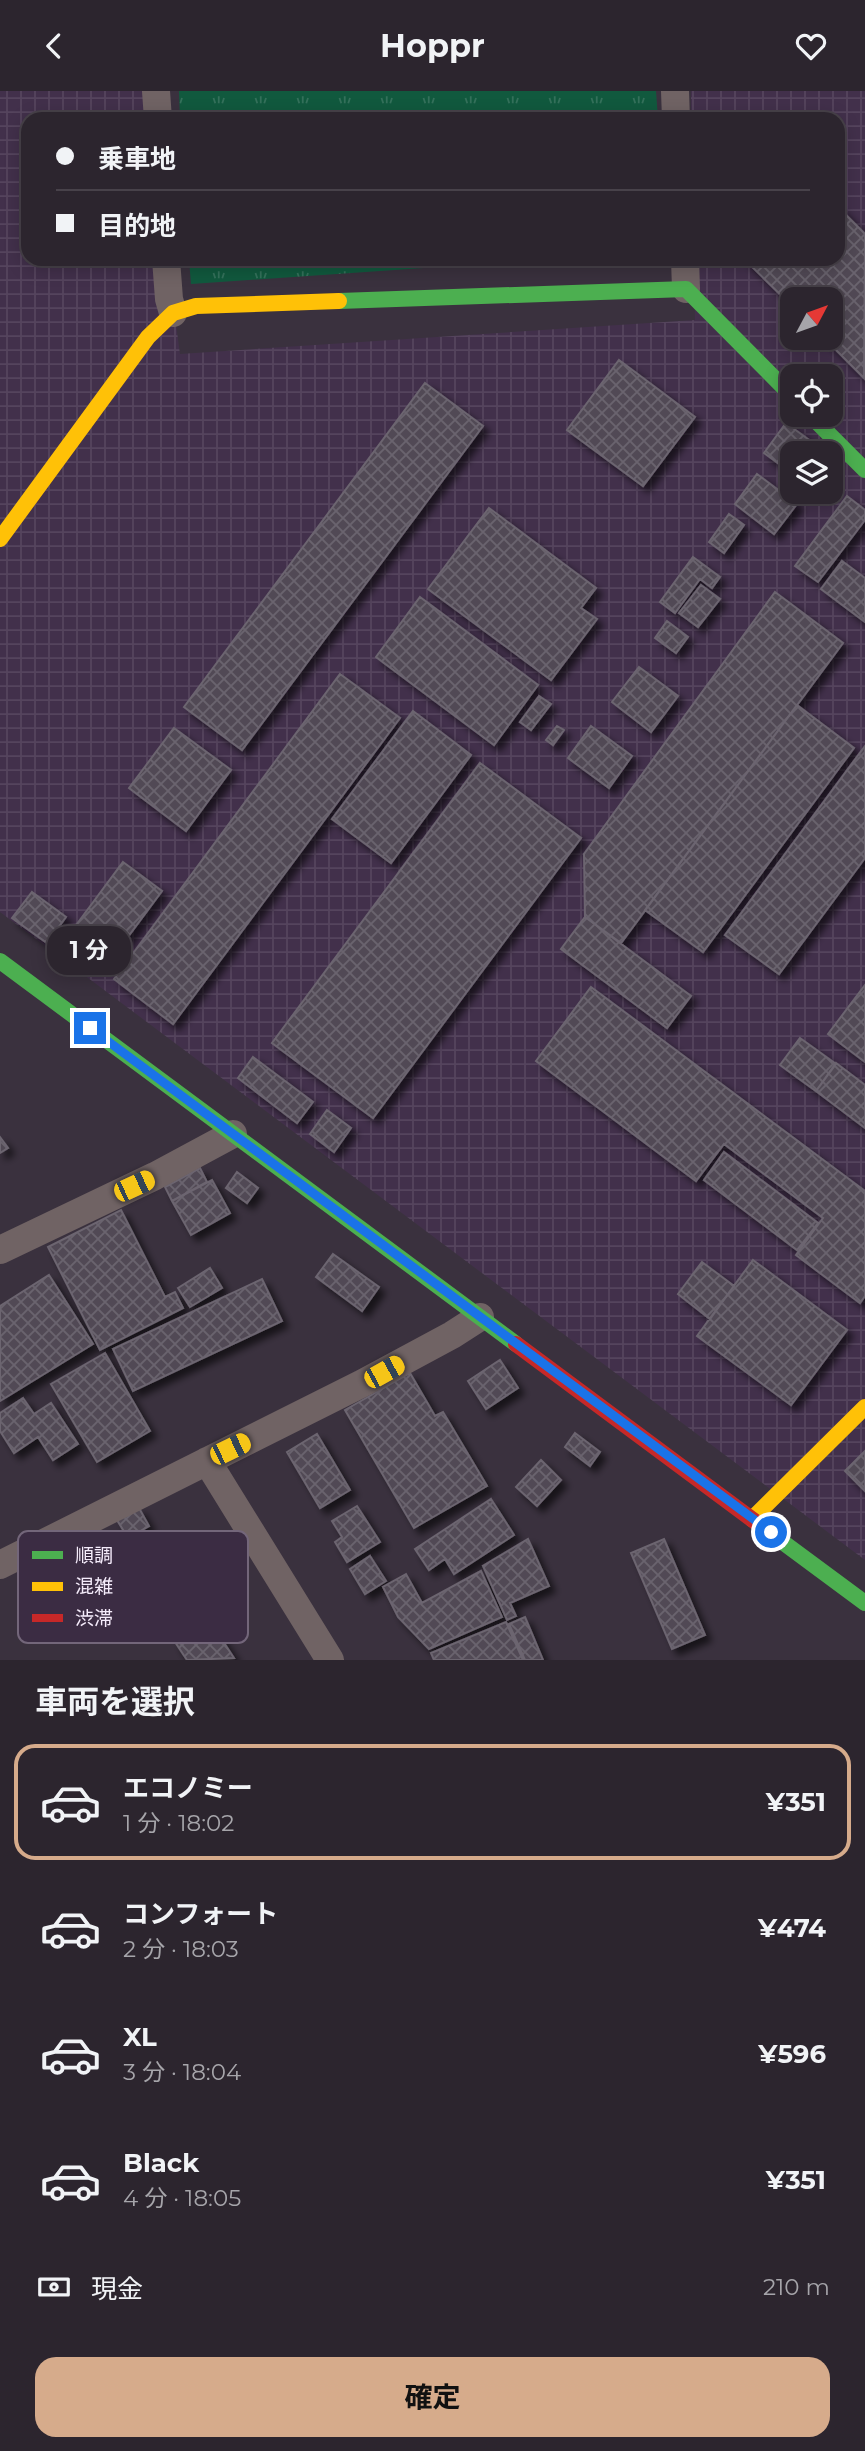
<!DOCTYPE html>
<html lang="ja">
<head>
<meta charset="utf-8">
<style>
	:root { --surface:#2c252e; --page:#38313a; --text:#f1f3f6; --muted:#a6a5aa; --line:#48424a; --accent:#d6ab8b }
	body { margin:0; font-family:Montserrat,"Noto Sans JP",sans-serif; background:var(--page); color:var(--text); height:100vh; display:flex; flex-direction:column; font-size:26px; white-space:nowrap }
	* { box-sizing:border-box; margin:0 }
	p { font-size:23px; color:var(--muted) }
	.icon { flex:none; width:38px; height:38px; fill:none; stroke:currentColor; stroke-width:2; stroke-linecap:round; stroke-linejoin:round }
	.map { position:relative; height:1569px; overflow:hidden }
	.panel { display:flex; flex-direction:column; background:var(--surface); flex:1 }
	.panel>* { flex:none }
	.hud { position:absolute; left:21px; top:21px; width:824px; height:154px; border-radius:21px; box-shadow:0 4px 18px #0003,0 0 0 2px var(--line); display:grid; align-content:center; height:154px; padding:0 35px; background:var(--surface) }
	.needle { width:46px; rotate:49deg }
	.buttons { position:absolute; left:780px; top:196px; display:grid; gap:14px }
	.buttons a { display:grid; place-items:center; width:63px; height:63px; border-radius:14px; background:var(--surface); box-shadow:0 4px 18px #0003,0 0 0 2px var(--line); font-size:35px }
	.end { position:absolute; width:32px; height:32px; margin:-16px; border:9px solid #1a73e8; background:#fff; box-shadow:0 0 0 4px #fff }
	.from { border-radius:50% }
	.bubble { position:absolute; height:49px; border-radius:21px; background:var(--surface); box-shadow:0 4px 18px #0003,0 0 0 2px var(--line); font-size:23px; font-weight:700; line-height:49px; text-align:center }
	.car { position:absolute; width:21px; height:42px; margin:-21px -10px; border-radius:9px; box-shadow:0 0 5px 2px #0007; background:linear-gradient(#f5c518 24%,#345 0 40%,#f5c518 0 76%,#345 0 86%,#f5c518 0) }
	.hud b { display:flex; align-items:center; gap:24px; height:66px; font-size:26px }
	.hud b+b { border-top:2px solid var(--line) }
	.hud i { width:18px; height:18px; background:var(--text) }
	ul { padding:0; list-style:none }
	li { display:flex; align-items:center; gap:21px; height:116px; margin:0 14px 10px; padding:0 21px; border:4px solid transparent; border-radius:21px }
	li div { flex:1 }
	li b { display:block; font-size:26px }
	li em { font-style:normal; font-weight:700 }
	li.active { border-color:var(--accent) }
	li>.icon { width:63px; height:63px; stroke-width:1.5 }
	h2 { padding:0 35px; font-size:32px; line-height:84px }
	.pay { display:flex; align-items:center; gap:18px; height:77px; padding:0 35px; font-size:26px }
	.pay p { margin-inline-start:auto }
	.button { display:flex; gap:14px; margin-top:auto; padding:14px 35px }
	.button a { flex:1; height:80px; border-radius:21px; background:var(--accent); color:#111; font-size:28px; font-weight:700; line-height:80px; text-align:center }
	header { display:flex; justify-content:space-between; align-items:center; height:91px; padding:0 35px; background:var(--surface); font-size:32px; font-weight:700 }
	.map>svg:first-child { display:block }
</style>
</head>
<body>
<header><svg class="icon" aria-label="back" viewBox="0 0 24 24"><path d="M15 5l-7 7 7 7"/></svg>Hoppr<svg class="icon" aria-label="heart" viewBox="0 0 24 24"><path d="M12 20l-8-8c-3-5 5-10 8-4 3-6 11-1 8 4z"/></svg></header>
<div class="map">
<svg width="865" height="1569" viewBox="0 0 865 1569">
	<defs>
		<pattern id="industrial-grid" width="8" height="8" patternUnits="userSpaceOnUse" patternTransform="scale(1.75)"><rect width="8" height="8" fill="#42304b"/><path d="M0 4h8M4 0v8" fill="none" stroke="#55445d"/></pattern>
		<pattern id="park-tufts" width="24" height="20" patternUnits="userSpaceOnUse" patternTransform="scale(1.75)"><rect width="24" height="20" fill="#11593e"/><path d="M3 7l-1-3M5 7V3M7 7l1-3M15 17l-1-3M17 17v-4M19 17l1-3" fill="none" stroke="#34715b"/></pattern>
		<pattern id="building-cross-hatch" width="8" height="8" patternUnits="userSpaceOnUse" patternTransform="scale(1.75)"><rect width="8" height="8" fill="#514a55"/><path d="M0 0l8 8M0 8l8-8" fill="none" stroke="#6b646e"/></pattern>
		<filter id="shadow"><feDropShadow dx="6" dy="6" stdDeviation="3.5" flood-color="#0009"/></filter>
	</defs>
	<rect width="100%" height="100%" fill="#3a313e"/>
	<path fill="url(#industrial-grid)" fill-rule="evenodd" d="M0,0h146l4,28h-122v140h139l13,95 515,-34 -1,-61h144v-140h-147v-28h174v1469l-865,-648zM793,208h38v39h-38zM793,285h38v39h-38zM793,362h38v39h-38z"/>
	<path fill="url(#park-tufts)" d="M179,0h477l2,28h-478z
		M189,168h363l-361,25z"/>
	<path fill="url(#building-cross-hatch)" stroke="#6c6570" stroke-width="2" filter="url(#shadow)" d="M838,116l27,27 -1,144 -40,-40h7v-39h-38v8l-49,-48h94z
		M619,269l76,57 -52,69 -76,-56z
		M425,292l58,43 -241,324 -58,-43z
		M786,332l41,30h-34v21l-29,-21z
		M757,383l40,30 -23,30 -39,-30z
		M847,405l18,14v10l-47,62 -23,-16z
		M489,417l107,80 -15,20 16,11 -46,61 -123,-91z
		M729,423l15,11 -20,28 -15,-11z
		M693,466l27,20 -8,11 -12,-9 -25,34 -15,-11z
		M842,470l23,17v44l-44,-33z
		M701,494l19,14 -22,28 -19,-14z
		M775,501l68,51 -222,300 -36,-26 -1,-63z
		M420,506l118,88 -44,60 -118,-88z
		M667,530l21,16 -12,16 -21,-15z
		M639,576l39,29 -27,36 -39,-30z
		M340,583l60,44 -227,306 -59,-45z
		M539,605l12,8 -20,26 -11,-8z
		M797,614l57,43 -151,204 -58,-42z
		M413,620l58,44 -80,108 -59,-44z
		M557,635l7,4 -11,15 -7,-5z
		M591,635l41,30 -23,32 -41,-30z
		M174,637l57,42 -45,61 -57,-43z
		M865,655v112l-86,116 -54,-39z
		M480,672l101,75 -208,280 -101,-75z
		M123,771l39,29 -55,74 -39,-29z
		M32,801l34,25 -19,26 -35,-25z
		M585,826l106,79 -24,32 -106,-79z
		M865,894v77l-37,-28z
		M591,896l274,204v105l-5,7 -64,-48 27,-37 -99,-74 -28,37 -160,-120z
		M800,947l36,26 -20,27 -36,-26z
		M253,966l60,45 -16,21 -59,-45z
		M836,972l29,22v43l-49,-37z
		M327,1019l24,18 -17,24 -24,-18z
		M0,1046l8,11 -8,5z
		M724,1061l94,71 -21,27 -93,-70z
		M200,1077l7,14 -35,19 -7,-14z
		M237,1081l21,16 -11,15 -21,-15z
		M212,1089l18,33 -39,22 -19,-34z
		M121,1119l44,87 10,-5 8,16 -83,42 -52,-103z
		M333,1163l46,33 -17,24 -46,-34z
		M753,1169l94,70 -56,75 -94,-69z
		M702,1171l32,24 -24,33 -32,-25z
		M210,1177l12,20 -32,19 -12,-19z
		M49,1184l44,69 -93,57v-95z
		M262,1188l20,42 -149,70 -20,-42z
		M105,1262l45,78 -53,31 -46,-78z
		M500,1269l18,28 -32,21 -18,-28z
		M410,1282l25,43 8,-4 44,74 -73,42 -69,-118z
		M23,1307l11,16 17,-11 27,41 -25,16 -15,-23 -24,16 -14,-22v-18z
		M575,1342l25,19 -10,14 -25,-19z
		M317,1343l33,56 -30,18 -33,-56z
		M865,1360v40l-20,-20z
		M541,1369l20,20 -24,26 -21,-19z
		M491,1408l23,36 -60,39 -9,-15 -16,11 -14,-21z
		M357,1415l23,36 -33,20 -12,-20 7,-5 -10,-16z
		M139,1417l10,18 -21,12 -11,-18z
		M528,1448l21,47 -39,17 6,13 -9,4 -24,-54z
		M664,1448l41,96 -33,14 -41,-96z
		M370,1465l16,25 -21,13 -15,-25z
		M481,1480l21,46 -73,32 -31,-32 -15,-30 23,-13 16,29z
		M525,1526l18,43h-18l-16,-36z
		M209,1529l25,38 -47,2 -12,-18z
		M506,1531l17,38h-89l-3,-7z"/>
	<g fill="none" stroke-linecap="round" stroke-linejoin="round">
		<path stroke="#706364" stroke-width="28" d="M156,0l2,28
			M675,0l1,28
			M166,168l3,40 4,14
			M685,168l1,30
			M0,1159l155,-74 78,-42
			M207,1370l123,199
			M0,1474l361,-181 91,-49 28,-18"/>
		<path stroke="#4caf50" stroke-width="16" d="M339,210l347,-12 107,108
			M810,324l55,55
			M0,870l516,383
			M761,1435l104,77"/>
		<path stroke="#ffc107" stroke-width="16" d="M0,448l148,-202 25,-24 23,-7 143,-5
			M752,1428l113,-112"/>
		<path stroke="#c62828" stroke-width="16" d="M516,1253l245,182"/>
	</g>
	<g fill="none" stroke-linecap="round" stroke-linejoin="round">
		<path stroke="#1a73e8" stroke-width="9" d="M90,937l681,504"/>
	</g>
	<rect x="18" y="1440" width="230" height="112" rx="10" fill="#3b2c43" stroke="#73667a" stroke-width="2"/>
	<rect x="32" y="1460" width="31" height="8" fill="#4caf50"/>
	<rect x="32" y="1491" width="31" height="9" fill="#ffc107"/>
	<rect x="32" y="1523" width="31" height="8" fill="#c62828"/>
	<g font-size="19" fill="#f5ecfb">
		<text x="75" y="1471">順調</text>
		<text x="75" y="1502">混雑</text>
		<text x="75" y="1534">渋滞</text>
	</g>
</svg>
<div class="buttons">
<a><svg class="needle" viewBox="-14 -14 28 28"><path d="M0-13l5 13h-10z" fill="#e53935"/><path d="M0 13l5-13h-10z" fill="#a6a5aa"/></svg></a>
<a><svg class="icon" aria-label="locate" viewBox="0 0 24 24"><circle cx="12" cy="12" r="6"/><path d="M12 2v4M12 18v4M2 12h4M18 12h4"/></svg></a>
<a><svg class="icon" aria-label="layers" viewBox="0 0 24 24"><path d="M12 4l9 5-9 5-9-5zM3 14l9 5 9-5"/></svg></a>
</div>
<i class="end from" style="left:771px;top:1441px"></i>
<i class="end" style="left:90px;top:937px"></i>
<div class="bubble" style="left:47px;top:835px;width:84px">1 分</div>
<i class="car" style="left:134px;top:1095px;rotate:65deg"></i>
<i class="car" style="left:384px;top:1281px;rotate:61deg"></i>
<i class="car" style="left:230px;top:1358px;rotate:64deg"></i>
<div class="hud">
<b><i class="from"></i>乗車地</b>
<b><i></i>目的地</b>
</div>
</div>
<section class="panel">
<h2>車両を選択</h2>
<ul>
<li class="active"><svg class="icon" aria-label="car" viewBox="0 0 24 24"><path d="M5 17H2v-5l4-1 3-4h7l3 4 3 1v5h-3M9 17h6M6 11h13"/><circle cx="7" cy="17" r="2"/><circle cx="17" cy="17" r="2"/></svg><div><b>エコノミー</b><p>1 分 · 18:02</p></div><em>¥351</em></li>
<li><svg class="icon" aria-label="car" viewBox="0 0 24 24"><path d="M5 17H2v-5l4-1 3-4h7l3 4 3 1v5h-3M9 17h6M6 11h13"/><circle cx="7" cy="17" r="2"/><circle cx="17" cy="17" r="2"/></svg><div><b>コンフォート</b><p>2 分 · 18:03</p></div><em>¥474</em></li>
<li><svg class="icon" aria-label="car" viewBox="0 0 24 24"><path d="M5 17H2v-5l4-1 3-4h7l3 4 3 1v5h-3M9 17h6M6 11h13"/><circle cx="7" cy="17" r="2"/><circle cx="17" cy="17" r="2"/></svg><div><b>XL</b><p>3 分 · 18:04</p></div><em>¥596</em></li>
<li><svg class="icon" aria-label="car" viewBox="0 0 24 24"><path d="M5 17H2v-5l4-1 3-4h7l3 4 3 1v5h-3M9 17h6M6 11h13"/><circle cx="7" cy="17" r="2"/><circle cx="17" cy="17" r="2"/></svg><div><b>Black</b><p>4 分 · 18:05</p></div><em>¥351</em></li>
</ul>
<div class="pay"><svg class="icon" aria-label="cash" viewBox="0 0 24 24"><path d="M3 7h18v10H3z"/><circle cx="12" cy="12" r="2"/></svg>現金<p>210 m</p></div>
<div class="button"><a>確定</a></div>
</section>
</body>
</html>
